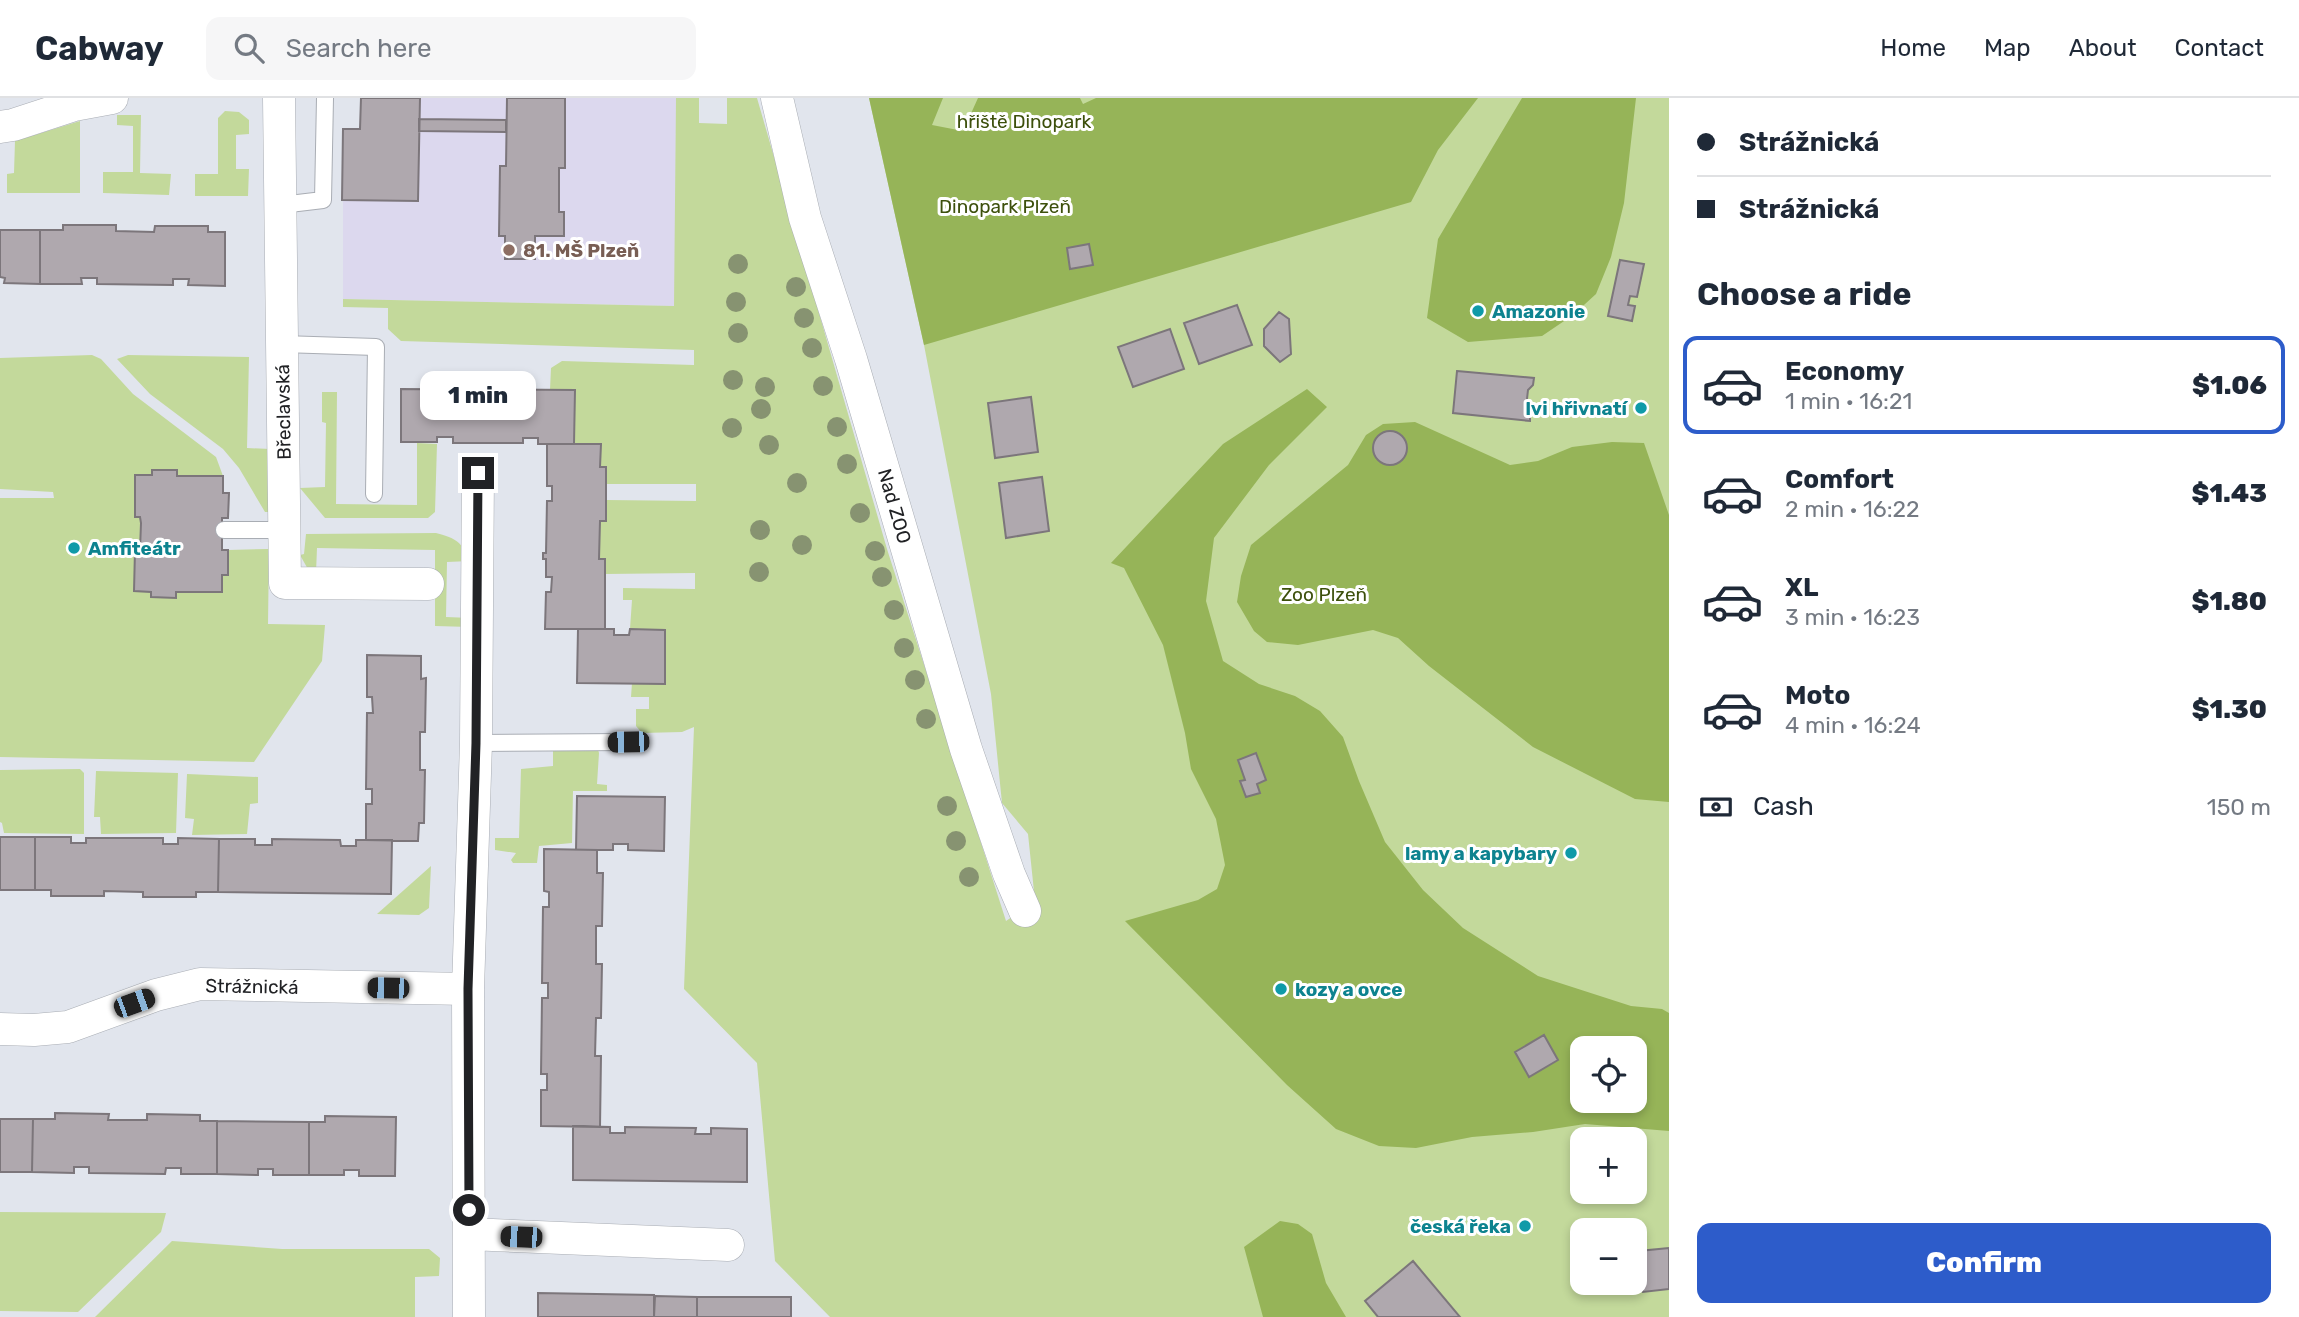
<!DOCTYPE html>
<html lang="en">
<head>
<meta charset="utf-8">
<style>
	:root { --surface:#fff; --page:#f6f6f7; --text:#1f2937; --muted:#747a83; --line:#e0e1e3; --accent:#2d5cca }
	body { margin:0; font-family:Rubik,sans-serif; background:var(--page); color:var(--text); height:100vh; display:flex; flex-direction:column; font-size:26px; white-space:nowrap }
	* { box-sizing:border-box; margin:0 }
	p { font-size:23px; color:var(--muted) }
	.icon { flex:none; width:38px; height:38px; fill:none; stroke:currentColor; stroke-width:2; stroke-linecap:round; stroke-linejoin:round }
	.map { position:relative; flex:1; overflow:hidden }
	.panel { display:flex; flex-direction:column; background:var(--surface); width:630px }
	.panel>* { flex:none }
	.banner { display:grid; align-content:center; height:154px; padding:0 28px; background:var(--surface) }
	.tools { position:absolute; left:1570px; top:938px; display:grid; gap:14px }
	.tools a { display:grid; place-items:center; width:77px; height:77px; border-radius:14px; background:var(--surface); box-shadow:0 4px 10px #0003; font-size:35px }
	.end { position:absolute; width:32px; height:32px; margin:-16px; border:9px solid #212225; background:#fff; box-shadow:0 0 0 4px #fff }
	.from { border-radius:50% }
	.bubble { position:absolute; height:49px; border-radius:14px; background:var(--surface); box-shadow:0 4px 10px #0003; font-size:23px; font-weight:800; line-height:49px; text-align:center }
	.car { position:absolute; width:21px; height:42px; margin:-21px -10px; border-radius:9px; box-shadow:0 0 5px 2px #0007; background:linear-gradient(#222 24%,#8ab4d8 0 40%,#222 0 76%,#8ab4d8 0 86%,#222 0) }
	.banner b { display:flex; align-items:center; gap:24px; height:66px; font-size:26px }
	.banner b+b { border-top:2px solid var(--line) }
	.banner i { width:18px; height:18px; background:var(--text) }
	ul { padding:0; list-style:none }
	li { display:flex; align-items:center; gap:21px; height:98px; margin:0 14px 10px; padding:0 14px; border:4px solid transparent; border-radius:14px }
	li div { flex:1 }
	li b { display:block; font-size:26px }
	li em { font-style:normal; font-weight:800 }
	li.on { border-color:var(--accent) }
	li>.icon { width:63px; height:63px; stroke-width:1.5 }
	h2 { padding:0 28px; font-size:32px; line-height:84px }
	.pay { display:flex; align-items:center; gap:18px; height:77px; padding:0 28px; font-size:26px }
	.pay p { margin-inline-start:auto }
	.action { display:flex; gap:14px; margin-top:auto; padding:14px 28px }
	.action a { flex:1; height:80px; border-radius:14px; background:var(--accent); color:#fff; font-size:28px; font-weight:800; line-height:80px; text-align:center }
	header { display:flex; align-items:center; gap:42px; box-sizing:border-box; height:98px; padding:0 35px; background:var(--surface); border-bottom:2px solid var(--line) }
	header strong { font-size:33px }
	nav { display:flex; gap:38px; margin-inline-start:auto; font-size:24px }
	.search { width:490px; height:63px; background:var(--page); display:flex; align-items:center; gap:18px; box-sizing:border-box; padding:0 24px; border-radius:14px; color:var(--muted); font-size:26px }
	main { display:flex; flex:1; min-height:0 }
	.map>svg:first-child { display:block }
</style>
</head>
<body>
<header>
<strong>Cabway</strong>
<div class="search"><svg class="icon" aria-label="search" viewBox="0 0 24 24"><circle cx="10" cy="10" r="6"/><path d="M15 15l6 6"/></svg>Search here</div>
<nav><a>Home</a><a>Map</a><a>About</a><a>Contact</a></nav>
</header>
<main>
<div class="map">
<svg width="1669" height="1219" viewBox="0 0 1669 1219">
	<rect width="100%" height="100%" fill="#e1e5ed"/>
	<path fill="#dcd8ee" d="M361,0h315l-1,208 -332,-7v-170h17z"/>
	<path fill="#c3d99b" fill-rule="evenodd" d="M676,0h23v25l28,1v-26h30l130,451 119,372 29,-20 -7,-67 -26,-31 -11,-109 -67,-349 -55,-247h800v1219h-839l-55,-56 -18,-198 -73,-74 10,-262 -12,5 -40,1 -6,-7v-17h13v-12h-18l1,-14h33v-53l-35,-1 2,-29h-9v-12l72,1v-16l-90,1v-15h-6l1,-38 6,-1v-20l90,1v-17h-90v-17h-6v-23h-26l1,-54h-25l1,-22 11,-7 132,4v-15l-293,-9 -13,-12v-21l-45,-1v-8l331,7zM1582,950h52v53h-52zM1582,1041h52v53h-52zM1582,1132h52v53h-52z
		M225,13l14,1 10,8v14l-13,1v34h13l-1,27h-53v-22h23v-56z
		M117,17h24l-1,58 31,1 -2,21 -66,-2v-21h30v-46l-16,-1z
		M80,23v72h-73v-19l7,-1 1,-32z
		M92,257l9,4 32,35 83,63 7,19h-46l-1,-6h-23l-1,5 -17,1v41h5v33h-5l-1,41 17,1 1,5 24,1v-6h45l1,-17h6v-25l41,-1 -1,75 57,1 -3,36 -68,101 -254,-5v-259h54l-1,-6 -53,-3v-131z
		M128,257l121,2 -2,91 23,1 -2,63h-3l-26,-44 -16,-19 -73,-55 -33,-35z
		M322,294h15l-1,112 81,1v-62l20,1 -2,68 -7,6h-103l-25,-30 25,-1 1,-64 -4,-1z
		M436,435c21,6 25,8 34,28l-23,1 -1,55 25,1 -1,9 -35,-1v-76l-118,-2 -1,25 -7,-2 -9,-16 4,-1 2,-20z
		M597,648l2,7 -2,31 10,1v6h-34l-1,52 -33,3 -2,17h-24l-2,-3 5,-7 -21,-3v-12h24l2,-69 32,-3v-17z
		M80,671l4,4v61l-80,-1 -2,-10 -2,-1v-52z
		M96,673l82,2 -2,60 -75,1 -1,-17h-6z
		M187,676l71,3v26l-8,1 -3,30 -55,1 2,-16 -9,-1z
		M431,768l-2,42 -10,7 -42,-1z
		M0,1114l166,1 -5,19 -83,80 -78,-1z
		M172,1143l110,8h147l11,9 -1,18 -24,1v40h-320z"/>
	<path fill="#96b458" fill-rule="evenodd" d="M869,0h74l-11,27 31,6 15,-33h102l3,6 13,-6h382l-40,52 -27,52 -487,143z
		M1522,0h114l-12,105 -13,54 -15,37 -23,21 -31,21 -74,6 -41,-24 11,-79z
		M1307,291l20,18 -58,58 -55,73 -8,63 17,60 36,23 36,12 25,15 23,26 16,44 26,61 38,48 40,38 75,48 93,30 31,3 7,4v118l-84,-7 -52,8 -61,5 -56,11 -37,-2 -43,-17 -49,-44 -162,-164 73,-21 19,-11 8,-24 -9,-46 -25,-50 -6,-36 -22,-88 -39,-77 -13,-5 112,-119zM1582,950h52v53h-52z
		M1415,324l95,43 28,-4 34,-14 40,-5 32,1 25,72v287l-34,-3 -102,-52 -104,-81 -31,-28 -25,-8 -75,15 -31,-3 -13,-11 -17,-29 4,-26 10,-31 97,-80 18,-30 17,-11z
		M1280,1123l18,3 14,10 14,49 20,34h-83l-19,-70z"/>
	<path fill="#afa8ae" stroke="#7c767b" stroke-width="2" d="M361,0h59l-2,103 -76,-1 1,-71h17z
		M507,0h58v70h-6v44h5v24h-29v23h-30v-23h-6l1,-70h6z
		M419,21l87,1v12l-87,-1z
		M63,127h53v6l38,1 1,-6h53v6h17v54l-37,-1 1,-6h-16v6l-76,-1v-6h-16l1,6h-42v-54h23z
		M0,132h40v54l-36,-1 1,-5 -5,-1z
		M1089,146l4,21 -23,4 -3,-21z
		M1620,162l24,4 -7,33 -7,-1 -2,9 7,1 -3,15 -24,-5z
		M1237,207l15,40 -53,19 -15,-41z
		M1279,214l10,7 2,35 -11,8 -16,-16v-17z
		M1170,231l14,40 -51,18 -15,-40z
		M1457,273l77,7 -1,7 -5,5 -2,18 4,5v8l-77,-8z
		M401,291l174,1 -1,54h-36v-6h-15v5h-70v-6h-16v5h-36z
		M1031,299l7,55 -43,6 -7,-55z
		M1373 350a17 17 0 1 1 34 0a17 17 0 1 1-34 0Z
		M547,346h54l-1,23h6v54h-6l-1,38h6v70h-60l1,-37h5l1,-15h-6v-18h-3v-6h3l1,-52h5v-15h-5z
		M152,372h25v6h46v17h6l-1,25h-6v32h6v25h-6v17h-46v6l-25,-1v-5l-17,-1 1,-41h5l1,-27 -1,-6h-5v-42h17z
		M1042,379l7,54 -43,7 -7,-55z
		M578,531h36v6h15l1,-6 35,1v54l-88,-1z
		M367,557l54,1v23l5,-1 -1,54h-5v38h5l-1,53h-5l-1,18 -52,-1v-36h6v-15h-6l1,-76h6l-1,-16h-5z
		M1256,655l10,27 -9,4 3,9 -14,4 -6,-16 5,-1 -7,-20z
		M577,698l88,1 -1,54 -36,-1v-6h-15v6h-37z
		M0,739h35v53h-35z
		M35,739h36v6h15v-5h77v6h15v-6l41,1 -1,53h-22v5h-53v-5l-39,-1v5h-53v-6h-16z
		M219,741h36v6h17v-6l68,1 1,6h15v-6h36l-1,54 -173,-2z
		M544,751l53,1v23h6l-1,53h-6v38h6l-1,54h-5l-1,38h6l-1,71 -59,-1v-36h6v-16h-6l1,-76h6v-15h-6l1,-76h6v-15l-5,-1z
		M1544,937l14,25 -29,17 -14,-25z
		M55,1015l54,1 -1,6h39v-6l53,1v6h17v53h-36v-6h-15l-1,6 -76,-1v-6h-15v6l-42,-1 1,-53h22z
		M325,1018l71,1 -1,59h-36v-6h-15v5h-35v-53h16z
		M0,1021h33l-1,53h-32z
		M217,1023l92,1v53h-36v-6h-15v6l-41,-1z
		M573,1028l37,1v6h15v-6l71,1 -1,6h16v-6l36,1v53l-174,-2z
		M1669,1150v41l-26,3 -4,-41z
		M1413,1163l47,56h-82l-13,-16z
		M538,1195l116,2v22h-116z
		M655,1198l42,1v20h-43z
		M697,1199h94v20h-94z"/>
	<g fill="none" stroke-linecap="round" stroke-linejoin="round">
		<defs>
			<path id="lane" d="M281,107l42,-5 2,-102
				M282,246l94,3 -2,147
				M224,432h60
				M476,645l152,-1"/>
			<path id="street" d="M279,0l6,485 143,1
				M777,0l28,120 46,141 115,390 43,125 16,37
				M0,29l13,-2 61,-20 38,-7
				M0,931l34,1 34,-3 88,-32 44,-11 268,5
				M469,1136l259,11
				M469,1219l-1,-328 8,-246 2,-270"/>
		</defs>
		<use href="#lane" stroke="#a9adb4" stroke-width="18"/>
		<use href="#street" stroke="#a9adb4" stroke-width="33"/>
		<use href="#lane" stroke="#fff" stroke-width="16"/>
		<use href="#street" stroke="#fff" stroke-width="32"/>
	</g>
	<g fill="#879371">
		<circle cx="738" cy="166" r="10"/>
		<circle cx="796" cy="189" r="10"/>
		<circle cx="736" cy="204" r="10"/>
		<circle cx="804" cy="220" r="10"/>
		<circle cx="738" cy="235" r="10"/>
		<circle cx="812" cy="250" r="10"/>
		<circle cx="733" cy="282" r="10"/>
		<circle cx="823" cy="288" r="10"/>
		<circle cx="765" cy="289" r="10"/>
		<circle cx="761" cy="311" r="10"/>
		<circle cx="837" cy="329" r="10"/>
		<circle cx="732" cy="330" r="10"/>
		<circle cx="769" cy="347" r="10"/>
		<circle cx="847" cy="366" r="10"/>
		<circle cx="797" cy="385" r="10"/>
		<circle cx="860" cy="415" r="10"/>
		<circle cx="760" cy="432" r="10"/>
		<circle cx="802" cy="447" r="10"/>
		<circle cx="875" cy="453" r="10"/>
		<circle cx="759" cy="474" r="10"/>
		<circle cx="882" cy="479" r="10"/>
		<circle cx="894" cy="512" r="10"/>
		<circle cx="904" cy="550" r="10"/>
		<circle cx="915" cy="582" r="10"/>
		<circle cx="926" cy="621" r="10"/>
		<circle cx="947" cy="708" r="10"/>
		<circle cx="956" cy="743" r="10"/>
		<circle cx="969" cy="779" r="10"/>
	</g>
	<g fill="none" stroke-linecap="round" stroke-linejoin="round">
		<path stroke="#212225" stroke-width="9" d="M469,1112l-1,-221 8,-246 2,-270"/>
	</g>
	<circle fill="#8d6e63" stroke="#fff" stroke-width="2.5" cx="509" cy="152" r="7"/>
	<g fill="#0f9aa8" stroke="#fff" stroke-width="2.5">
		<circle cx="1478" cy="213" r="7"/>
		<circle cx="1641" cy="310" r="7"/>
		<circle cx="74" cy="450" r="7"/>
		<circle cx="1571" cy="755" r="7"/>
		<circle cx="1281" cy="891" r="7"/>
		<circle cx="1525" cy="1128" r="7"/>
	</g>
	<g text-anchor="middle" stroke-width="6" stroke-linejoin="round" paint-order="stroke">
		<g font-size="19" fill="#3d500c" stroke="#fff">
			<text x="1024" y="30">hřiště Dinopark</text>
			<text x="1005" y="115">Dinopark Plzeň</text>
			<text x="1324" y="503">Zoo Plzeň</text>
		</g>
		<g font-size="19" font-weight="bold" fill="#785e54" stroke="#fff" text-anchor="start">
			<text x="523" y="159">81. MŠ Plzeň</text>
		</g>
		<g font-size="19" font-weight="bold" fill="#0d838f" stroke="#fff" text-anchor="start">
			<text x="1492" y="220">Amazonie</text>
			<text x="1627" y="317" text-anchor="end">lvi hřivnatí</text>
			<text x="88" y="457">Amfiteátr</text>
			<text x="1557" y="762" text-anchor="end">lamy a kapybary</text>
			<text x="1295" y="898">kozy a ovce</text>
			<text x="1511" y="1135" text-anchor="end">česká řeka</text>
		</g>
		<g font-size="19" fill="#212225" stroke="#fff">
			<text transform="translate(283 314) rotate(-91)" y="7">Břeclavská</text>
			<text transform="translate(895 408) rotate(74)" y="7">Nad ZOO</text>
			<text transform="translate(252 888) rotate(1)" y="7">Strážnická</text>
		</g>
	</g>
</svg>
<div class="tools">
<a><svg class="icon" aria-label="locate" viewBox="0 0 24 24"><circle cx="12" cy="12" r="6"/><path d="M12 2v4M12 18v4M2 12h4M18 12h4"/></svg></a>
<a>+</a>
<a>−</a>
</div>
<i class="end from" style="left:469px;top:1112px"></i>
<i class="end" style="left:478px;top:375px"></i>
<div class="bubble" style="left:420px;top:273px;width:116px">1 min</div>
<i class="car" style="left:628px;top:644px;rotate:269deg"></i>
<i class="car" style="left:388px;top:890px;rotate:271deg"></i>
<i class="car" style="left:134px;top:905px;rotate:70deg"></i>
<i class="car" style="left:521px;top:1139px;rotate:272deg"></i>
</div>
<section class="panel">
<div class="banner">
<b><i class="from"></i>Strážnická</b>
<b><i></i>Strážnická</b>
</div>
<h2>Choose a ride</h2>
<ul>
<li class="on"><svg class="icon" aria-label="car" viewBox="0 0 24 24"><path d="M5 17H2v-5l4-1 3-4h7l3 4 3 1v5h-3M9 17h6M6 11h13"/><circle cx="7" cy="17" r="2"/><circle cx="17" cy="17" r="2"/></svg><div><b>Economy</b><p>1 min · 16:21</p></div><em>$1.06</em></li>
<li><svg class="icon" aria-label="car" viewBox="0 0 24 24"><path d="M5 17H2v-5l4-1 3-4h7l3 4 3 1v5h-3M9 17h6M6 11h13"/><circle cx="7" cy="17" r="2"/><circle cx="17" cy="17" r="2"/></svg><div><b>Comfort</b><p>2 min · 16:22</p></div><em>$1.43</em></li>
<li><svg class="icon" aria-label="car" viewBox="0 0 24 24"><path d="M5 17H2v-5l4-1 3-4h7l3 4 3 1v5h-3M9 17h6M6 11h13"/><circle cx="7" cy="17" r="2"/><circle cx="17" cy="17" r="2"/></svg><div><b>XL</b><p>3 min · 16:23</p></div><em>$1.80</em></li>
<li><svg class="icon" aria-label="car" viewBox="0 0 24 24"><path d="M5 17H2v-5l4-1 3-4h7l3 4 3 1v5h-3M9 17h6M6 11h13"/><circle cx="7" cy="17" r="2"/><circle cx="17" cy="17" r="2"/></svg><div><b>Moto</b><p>4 min · 16:24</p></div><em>$1.30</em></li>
</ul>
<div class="pay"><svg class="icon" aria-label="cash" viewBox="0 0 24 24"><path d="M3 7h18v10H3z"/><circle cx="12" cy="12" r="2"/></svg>Cash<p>150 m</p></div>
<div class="action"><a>Confirm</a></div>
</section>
</main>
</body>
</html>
